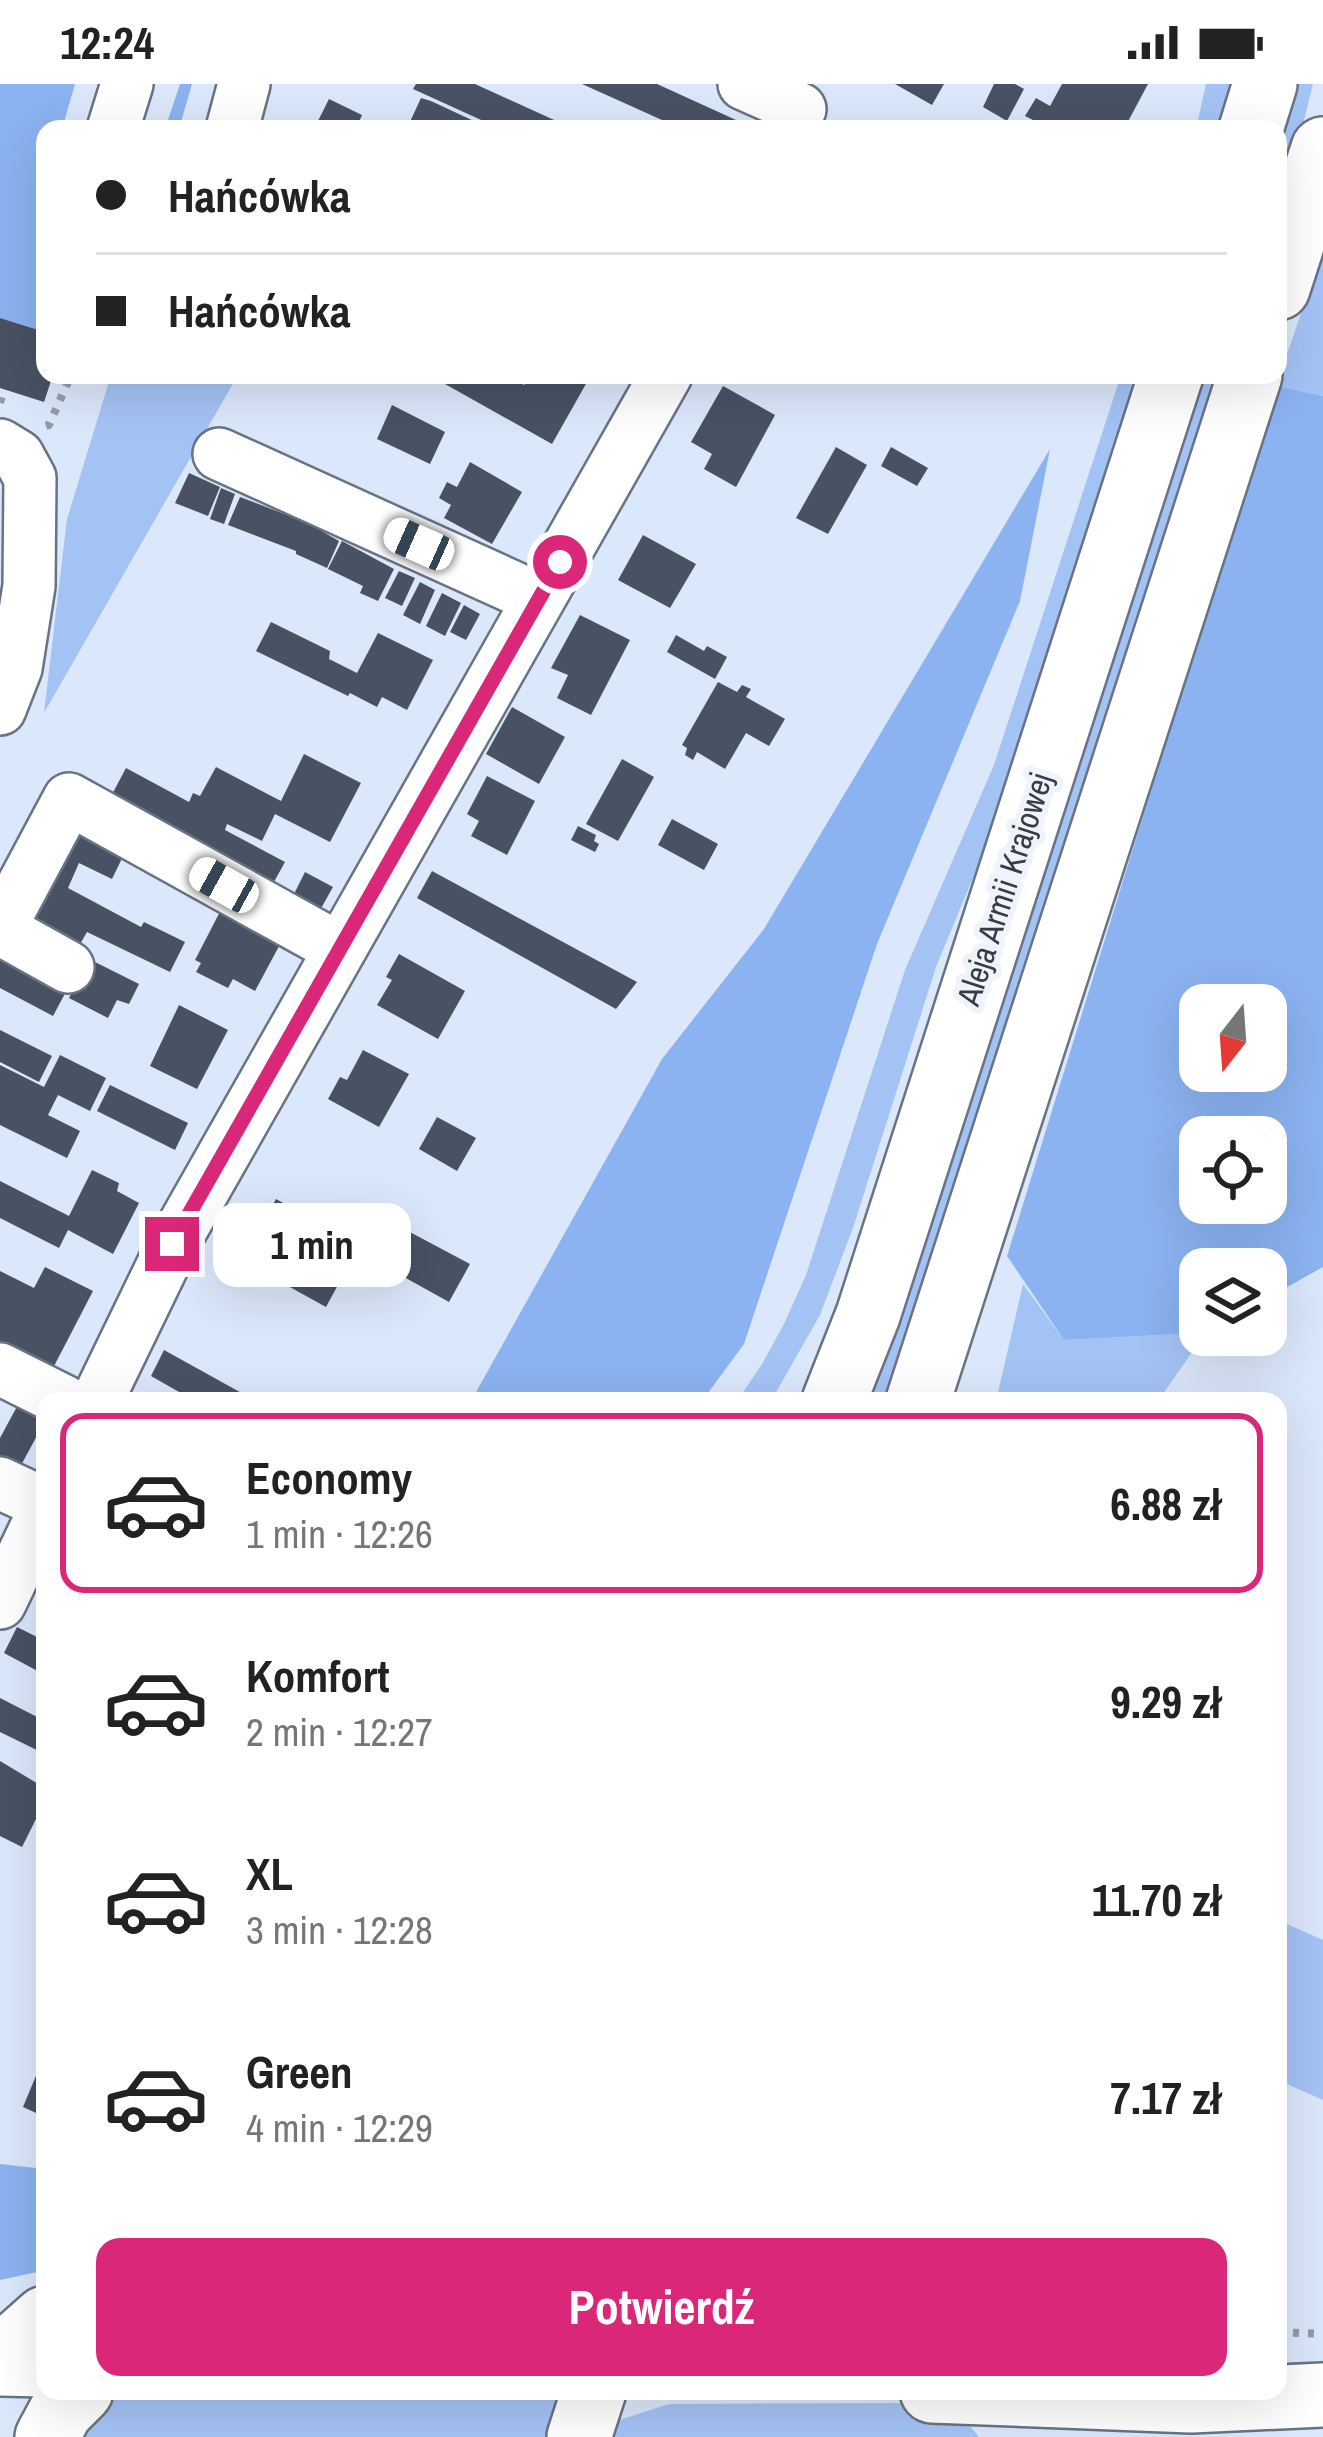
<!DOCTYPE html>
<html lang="pl">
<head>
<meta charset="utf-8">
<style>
	:root { --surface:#fff; --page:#f2f2f2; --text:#222; --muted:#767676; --line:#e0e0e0; --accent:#db2777 }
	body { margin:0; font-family:"Archivo Narrow",sans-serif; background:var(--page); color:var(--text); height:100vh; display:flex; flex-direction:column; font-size:45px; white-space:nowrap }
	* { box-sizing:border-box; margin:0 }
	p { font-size:39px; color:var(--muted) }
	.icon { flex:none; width:66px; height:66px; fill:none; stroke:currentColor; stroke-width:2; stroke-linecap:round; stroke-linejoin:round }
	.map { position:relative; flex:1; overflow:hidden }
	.details { position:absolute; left:36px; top:1308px; width:1251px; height:1008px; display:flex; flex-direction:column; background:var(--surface); border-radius:24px; box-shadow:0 12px 48px #0002 }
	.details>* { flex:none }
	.guide { position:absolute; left:36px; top:36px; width:1251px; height:264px; border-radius:24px; box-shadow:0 12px 48px #0002; display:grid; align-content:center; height:264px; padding:0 60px; background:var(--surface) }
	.needle { width:78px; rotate:197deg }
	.tools { position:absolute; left:1179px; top:900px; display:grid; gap:24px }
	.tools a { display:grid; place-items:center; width:108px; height:108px; border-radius:24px; background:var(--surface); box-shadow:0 12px 48px #0002; font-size:60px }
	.end { position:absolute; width:54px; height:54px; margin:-27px; border:15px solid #db2777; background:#fff; box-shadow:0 0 0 6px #fff }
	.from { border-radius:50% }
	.bubble { position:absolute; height:84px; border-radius:24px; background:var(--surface); box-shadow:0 12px 48px #0002; font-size:39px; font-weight:800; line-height:84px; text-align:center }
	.car { position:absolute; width:36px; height:72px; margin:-36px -18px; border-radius:15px; box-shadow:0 0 9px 3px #0007; background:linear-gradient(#fff 24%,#345 0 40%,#fff 0 76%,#345 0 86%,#fff 0) }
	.guide b { display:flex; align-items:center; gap:42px; height:114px; font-size:45px }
	.guide b+b { border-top:3px solid var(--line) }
	.guide i { width:30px; height:30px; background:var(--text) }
	ul { padding:21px 0 0; list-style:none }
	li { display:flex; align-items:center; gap:36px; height:180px; margin:0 24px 18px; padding:0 36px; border:6px solid transparent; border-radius:24px }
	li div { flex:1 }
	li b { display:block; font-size:45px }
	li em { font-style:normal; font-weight:800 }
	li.selected { border-color:var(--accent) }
	li>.icon { width:108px; height:108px; stroke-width:1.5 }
	.primary-button { display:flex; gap:24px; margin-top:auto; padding:24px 60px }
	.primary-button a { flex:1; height:138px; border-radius:24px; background:var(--accent); color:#fff; font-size:48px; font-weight:800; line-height:138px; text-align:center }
	.status { display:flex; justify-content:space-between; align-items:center; height:84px; padding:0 60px; background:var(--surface); direction:ltr }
	.status svg { height:33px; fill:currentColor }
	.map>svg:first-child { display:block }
</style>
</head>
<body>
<div class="status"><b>12:24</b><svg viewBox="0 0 49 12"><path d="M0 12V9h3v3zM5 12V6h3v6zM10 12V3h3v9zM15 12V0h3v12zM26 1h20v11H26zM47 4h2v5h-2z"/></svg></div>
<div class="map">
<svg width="1323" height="2353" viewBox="0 0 1323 2353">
	<rect width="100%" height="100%" fill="#dbe7fb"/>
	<path fill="#a4c3f5" d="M1206,0h36l-15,45h-31z
		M1288,0h25l-35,141v-96z
		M1323,166v146l-47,-10z
		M111,291h127l-194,338 23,-194z
		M1121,291h26l-133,404 -78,188 -82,258 -34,90 -49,86h-34l25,-37 22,-40 22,-49 99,-305 89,-205z
		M1193,291h36l-336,1026h-35z
		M1023,1200l41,56 136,-7 4,2 -46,66h-162z
		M1278,1836l45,20v160l-45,-20z
		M129,2307h118l314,9 -10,37h-480l30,-36z
		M909,2319l56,17 14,17h-373l4,-14 59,-19z"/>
	<path fill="#8bb3f1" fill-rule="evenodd" d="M0,0h75l-13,45h-17v203l-45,-14z
		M180,0h12l-13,45h-14z
		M1276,302l47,10v871l-57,32v-30h-66v64l-136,7 -57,-84zM1200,921h66v66h-66zM1200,1053h66v66h-66z
		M1050,365l-30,152 -143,343 -133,400 -42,57h-231l191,-342 102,-130z
		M45,2073v110l-3,4 -42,9v-116l36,4z"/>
	<path fill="#485263" d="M416,0h59l99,45h-73l-88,-40z
		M582,0h75l90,41 -2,4h-63z
		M895,0h49l-12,21z
		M994,0h21l9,5 -17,32 -24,-14z
		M1062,0h86l-24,45h-83l2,-4 -18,-9 11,-18 14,8z
		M421,14l10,3 60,28h-72l-10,-5z
		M329,15l33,16 -6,14h-42z
		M0,234l45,14v43h8l-9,27 -44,-14z
		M429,291h77l18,10 6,-10h61l-39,69z
		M723,302l52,29 -39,72 -32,-18 8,-15 -21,-12z
		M392,321l53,27 -15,32 -53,-25z
		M836,363l31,18 -39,69 -32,-16z
		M891,363l37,21 -11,18 -36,-20z
		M470,378l52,30 -30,52 -48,-26 7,-13 -12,-7 8,-16 10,5z
		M189,389l31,14 -12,29 -33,-13z
		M221,404l14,6 -11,30 -14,-5z
		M240,413l68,26 31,18 -12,27 -31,-14v-3l-68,-26z
		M643,451l53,29 -26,44 -52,-28z
		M342,457l52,28 -16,32 -18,-8 3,-7 -35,-17z
		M399,487l16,7 -13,28 -17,-8z
		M420,498l15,8 -15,34 -17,-9z
		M442,509l19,10 -16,33 -19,-10z
		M464,521l16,9 -14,26 -16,-8z
		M580,531l50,25 -39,75 -34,-17 11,-23 -17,-7z
		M271,538l59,29 -1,8 28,14 21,-40 55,27 -26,50 -25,-13 -5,10 -27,-14 -2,3 -92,-45z
		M676,551l28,16 3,-5 20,11 -12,22 -48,-27z
		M718,598l19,10 5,-7 9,4 -5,8 39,22 -16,27 -23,-13 -21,36 -28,-17 -4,8 -8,-5 2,-7 -5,-3z
		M512,623l53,30 -26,47 -53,-30z
		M304,670l57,29 -31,59 -55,-28 -13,27 -35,-17 -2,6 60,32 -15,27 -162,-87 18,-34 63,34 4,-9 7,3 16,-29 65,34z
		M622,675l32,18 -36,64 -32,-17z
		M487,692l48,25 -28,54 -36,-19 8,-15 -12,-7z
		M74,730l56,28 -18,37 -33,-16 -11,25 73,39 3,-5 41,20 -15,30 -83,-40 -8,14 -55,-30z
		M672,735l46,25 -14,26 -46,-25z
		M578,742l18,9 -2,6 5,3 -4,8 -24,-12z
		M432,787l205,111 -21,27 -199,-111z
		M305,788l28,15 -18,32 -26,-15z
		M224,820l61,31 -30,56 -22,-12 -5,9 -32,-16 5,-9 -6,-3z
		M0,865l69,37 -16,30 -53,-28z
		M399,870l66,37 -27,48 -61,-34 15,-25 -6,-3z
		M89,875l50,25 -10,20 -12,-4 -9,18 -39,-20z
		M179,921l49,25 -31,59 -47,-23z
		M0,946l52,26 -13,26 -39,-20z
		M363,966l46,24 -30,53 -51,-28 12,-22 7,3z
		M60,971l46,23 -16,33 -32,-16 -10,20 32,16 -13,27 -67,-33v-60l44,22z
		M110,1001l78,38 -13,27 -78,-39z
		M437,1033l39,21 -19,33 -38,-22z
		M92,1086l27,13 -2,8 22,12 -26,51 -45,-24 -9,18 -59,-30v-37l69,35z
		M276,1115l33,18 6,-11 41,21 -28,50 11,6 -13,24 -38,-21 12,-22 -46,-25z
		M406,1146l64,34 -21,38 -63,-35z
		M45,1183l48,24 -41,79 -52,-26v-73l34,17z
		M164,1266l92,51h-61l-44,-25z
		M20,1317l25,12v8l-32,59 -13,-7v-35z
		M17,1543l28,14v34l-41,-22z
		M0,1614l45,23v33l-45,-22z
		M0,1677l45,27v13l-23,46 -22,-11z
		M45,1970v63l-22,-10z"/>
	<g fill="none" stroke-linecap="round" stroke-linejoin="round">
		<defs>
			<path id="minor" d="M744,0l56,25
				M113,45l14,-45
				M232,45l12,-45
				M0,361l18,11 12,22 -1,108 -13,82 -16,41
				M219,370l320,145
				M0,844l69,-129 271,150
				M0,845l68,38
				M0,1285l64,32
				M97,1317l76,-157 493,-869
				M0,1399l45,21
				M0,1519l45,-94
				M0,2286l45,1"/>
			<path id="major" d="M1251,45l14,-45
				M1278,204l45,-139
				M834,1317l34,-86 303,-940
				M918,1317l332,-1026
				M18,2258l27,-24
				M932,2307l259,10 132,-6
				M47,2353l14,-26 20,-20
				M579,2353l15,-46"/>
		</defs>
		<use href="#minor" stroke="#687384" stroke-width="56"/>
		<use href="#major" stroke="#687384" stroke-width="68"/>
		<path stroke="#939baa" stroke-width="8" stroke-dasharray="6 9" stroke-linecap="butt" d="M0,319l4,-14
			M46,342l3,-1 22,-50
			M1278,2248l45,2"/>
		<use href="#minor" stroke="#fff" stroke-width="51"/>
		<use href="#major" stroke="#fff" stroke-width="63"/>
	</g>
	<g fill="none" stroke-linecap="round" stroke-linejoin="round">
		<path stroke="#db2777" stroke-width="15" d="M172,1160l388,-682"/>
	</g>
	<g text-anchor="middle" stroke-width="12" stroke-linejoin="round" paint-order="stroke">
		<g font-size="33" fill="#383d45" stroke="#eff4fc">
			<text transform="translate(1004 805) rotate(-72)" y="12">Aleja Armii Krajowej</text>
		</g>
	</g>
</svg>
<div class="tools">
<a><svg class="needle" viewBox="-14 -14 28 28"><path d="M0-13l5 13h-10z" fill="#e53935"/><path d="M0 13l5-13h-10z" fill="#767676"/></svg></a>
<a><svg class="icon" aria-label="locate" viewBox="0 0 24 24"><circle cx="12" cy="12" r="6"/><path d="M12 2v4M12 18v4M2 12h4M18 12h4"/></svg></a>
<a><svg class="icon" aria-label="layers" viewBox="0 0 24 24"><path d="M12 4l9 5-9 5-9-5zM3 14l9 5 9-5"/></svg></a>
</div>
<i class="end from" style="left:560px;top:478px"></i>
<i class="end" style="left:172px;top:1160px"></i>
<div class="bubble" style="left:213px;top:1119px;width:198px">1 min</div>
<i class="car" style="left:419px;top:460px;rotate:294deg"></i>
<i class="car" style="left:224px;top:801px;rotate:299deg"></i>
<div class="guide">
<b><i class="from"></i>Hańcówka</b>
<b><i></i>Hańcówka</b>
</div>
<section class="details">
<ul>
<li class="selected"><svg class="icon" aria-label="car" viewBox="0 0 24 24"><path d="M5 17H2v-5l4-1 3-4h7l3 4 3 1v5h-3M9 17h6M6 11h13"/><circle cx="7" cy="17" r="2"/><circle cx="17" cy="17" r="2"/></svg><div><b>Economy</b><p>1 min · 12:26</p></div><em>6.88 zł</em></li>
<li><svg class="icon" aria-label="car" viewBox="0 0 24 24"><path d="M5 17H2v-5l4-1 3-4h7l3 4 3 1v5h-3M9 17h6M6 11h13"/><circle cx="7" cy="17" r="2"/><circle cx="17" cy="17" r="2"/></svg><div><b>Komfort</b><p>2 min · 12:27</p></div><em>9.29 zł</em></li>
<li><svg class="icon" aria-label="car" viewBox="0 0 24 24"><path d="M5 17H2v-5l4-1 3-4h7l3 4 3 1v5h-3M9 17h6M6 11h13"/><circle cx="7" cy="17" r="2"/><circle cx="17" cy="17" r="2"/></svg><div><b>XL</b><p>3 min · 12:28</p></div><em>11.70 zł</em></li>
<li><svg class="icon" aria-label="car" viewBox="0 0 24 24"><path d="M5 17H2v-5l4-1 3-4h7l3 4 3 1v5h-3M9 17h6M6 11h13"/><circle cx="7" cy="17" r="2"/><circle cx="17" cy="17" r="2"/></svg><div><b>Green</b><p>4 min · 12:29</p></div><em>7.17 zł</em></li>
</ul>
<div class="primary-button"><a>Potwierdź</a></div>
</section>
</div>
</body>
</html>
